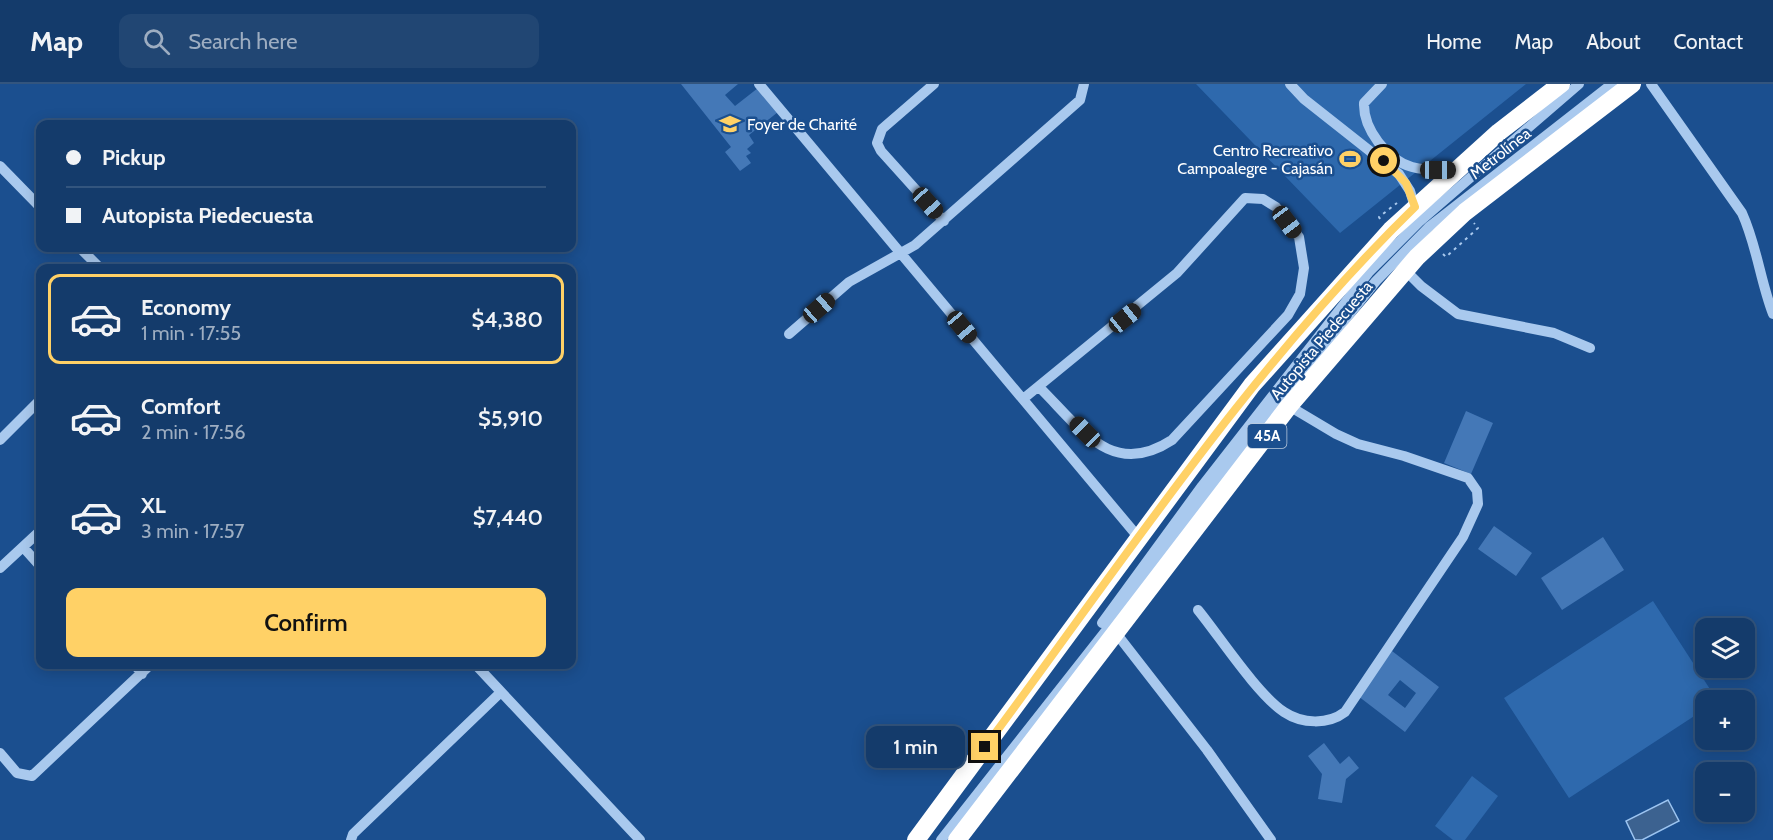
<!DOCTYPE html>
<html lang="en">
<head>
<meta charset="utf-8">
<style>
	:root { --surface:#143b6b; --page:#214673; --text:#f1f3f6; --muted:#9dadc1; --line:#33557e; --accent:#ffd166 }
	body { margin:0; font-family:Cabin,sans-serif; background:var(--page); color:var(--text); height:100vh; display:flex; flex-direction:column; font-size:22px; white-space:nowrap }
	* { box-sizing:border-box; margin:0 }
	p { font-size:20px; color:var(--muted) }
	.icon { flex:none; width:33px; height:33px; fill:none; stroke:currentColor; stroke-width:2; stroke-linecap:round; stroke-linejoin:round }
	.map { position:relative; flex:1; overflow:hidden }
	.details { position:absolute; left:36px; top:180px; width:540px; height:405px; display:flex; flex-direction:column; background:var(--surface); border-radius:12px; box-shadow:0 3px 15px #0003,0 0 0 2px var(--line) }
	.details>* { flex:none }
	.guide { position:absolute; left:36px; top:36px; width:540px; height:132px; border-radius:12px; box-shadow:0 3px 15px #0003,0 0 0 2px var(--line); display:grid; align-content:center; height:132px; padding:0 30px; background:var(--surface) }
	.tools { position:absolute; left:1695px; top:534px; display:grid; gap:12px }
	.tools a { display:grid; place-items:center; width:60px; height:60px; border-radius:12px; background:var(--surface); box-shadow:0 3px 15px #0003,0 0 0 2px var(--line); font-size:30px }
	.end { position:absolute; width:27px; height:27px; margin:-14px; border:8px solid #ffd166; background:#111; box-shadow:0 0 0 3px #111 }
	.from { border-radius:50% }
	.bubble { position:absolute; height:42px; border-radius:12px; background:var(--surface); box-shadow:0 3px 15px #0003,0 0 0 2px var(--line); font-size:20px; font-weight:600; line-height:42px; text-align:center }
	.car { position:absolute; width:18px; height:36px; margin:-18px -9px; border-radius:8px; box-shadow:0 0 4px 2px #0007; background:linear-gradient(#222 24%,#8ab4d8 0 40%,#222 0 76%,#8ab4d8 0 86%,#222 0) }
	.guide b { display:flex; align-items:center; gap:21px; height:57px; font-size:22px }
	.guide b+b { border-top:2px solid var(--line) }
	.guide i { width:15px; height:15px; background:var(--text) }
	ul { padding:10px 0 0; list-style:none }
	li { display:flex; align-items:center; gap:18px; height:90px; margin:0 12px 9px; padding:0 18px; border:3px solid transparent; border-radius:12px }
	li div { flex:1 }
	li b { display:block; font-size:22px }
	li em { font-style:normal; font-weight:600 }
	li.on { border-color:var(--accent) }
	li>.icon { width:54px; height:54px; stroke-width:1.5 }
	.action { display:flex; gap:12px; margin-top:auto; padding:12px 30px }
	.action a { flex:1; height:69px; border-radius:12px; background:var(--accent); color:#111; font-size:24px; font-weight:600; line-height:69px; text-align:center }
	header { display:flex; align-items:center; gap:36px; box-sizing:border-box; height:84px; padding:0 30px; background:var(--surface); border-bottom:2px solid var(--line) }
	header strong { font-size:28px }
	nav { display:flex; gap:33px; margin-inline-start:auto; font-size:21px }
	.search { width:420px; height:54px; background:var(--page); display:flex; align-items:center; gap:15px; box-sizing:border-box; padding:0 21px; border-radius:12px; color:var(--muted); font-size:22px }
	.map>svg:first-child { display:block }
</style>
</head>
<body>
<header>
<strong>Map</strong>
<div class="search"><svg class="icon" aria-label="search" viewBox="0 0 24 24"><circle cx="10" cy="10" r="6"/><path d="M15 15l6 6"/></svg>Search here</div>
<nav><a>Home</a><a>Map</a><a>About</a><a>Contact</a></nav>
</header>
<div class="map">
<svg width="1773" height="756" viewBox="0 0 1773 756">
	<rect width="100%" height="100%" fill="#1b4f8f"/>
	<path fill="#2e69ad" d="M1196,0h330l-186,149z
		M1653,517l64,99h-11l-1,9 -136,89 -65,-100z
		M1472,692l26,20 -33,44h-12l-18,-14z"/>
	<path fill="#3c6290" stroke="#9cc4f0" stroke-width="1.5" d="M1668,716l11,21 -37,19h-7l-9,-19z"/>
	<path fill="#4478b7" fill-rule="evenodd" d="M681,0h57l-13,11 10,11 23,-18 20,24 -29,23 5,8 -7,6 4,4 -5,3 5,7 -11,8 -15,-19 6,-5z
		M1466,327l27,12 -22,51 -27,-11z
		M1494,442l38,27 -16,23 -38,-27z
		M1603,453l21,33 -62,40 -21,-32z
		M1392,567l47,36 -34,45 -47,-36zM1400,596l16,13 -11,15 -17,-13z
		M1324,659l16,21 9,-8 10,12 -13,11 -4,24 -24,-4 4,-25 -14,-18z"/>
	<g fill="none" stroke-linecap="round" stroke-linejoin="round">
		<path stroke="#a9c9ee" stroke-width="2" stroke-dasharray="3 4.5" stroke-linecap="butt" d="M1380,135l-1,-2 18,-14
			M1443,170l3,3 32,-29 -4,-5"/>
		<path stroke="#a9c9ee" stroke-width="10" d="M759,0l380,454
			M934,0l-52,45 -5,14 4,8 63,70
			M1290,0l14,15 95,75 11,17 5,16
			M1382,0l-18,19c-1,26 23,57 48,64 14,4 29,3 43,3
			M1651,0l91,129c15,33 18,67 31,101
			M0,82l40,41
			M80,164l20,20
			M1405,186l16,16 37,28 96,19 36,15
			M789,250l60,-52 66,-37 165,-145 4,-16
			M1023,315l154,-126 68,-75 18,1 13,8 23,30 5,31 -4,26 -12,21 -116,125c-61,40 -93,-14 -133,-53
			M0,356l40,-40
			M23,463l17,19
			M0,484l40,-37
			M1198,526c22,27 59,84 86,102 18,12 44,13 61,0l118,-175 15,-33 -1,-13 -9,-13 -64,-22 -46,-12 -22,-10 -47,-28
			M1102,539l100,-137 167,-214 50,-50 160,-138
			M1116,549l91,117 64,90
			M134,580l8,10
			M475,580l165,176
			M0,669l17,20 15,3 119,-112
			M351,756l2,-6 148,-142
			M941,756l193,-245 96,-132 146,-182 53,-54 183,-143"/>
		<path stroke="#fff" stroke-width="18" d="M916,756l336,-455 139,-155 108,-98 62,-48
			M957,756l332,-434 128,-149 48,-45 167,-128"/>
	</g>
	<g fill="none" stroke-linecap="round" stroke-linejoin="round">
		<path stroke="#ffd166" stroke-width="8" d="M985,663c137,-184 265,-379 430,-540l-9,-24 -22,-22"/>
	</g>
	<defs>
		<symbol id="university-bare" viewBox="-9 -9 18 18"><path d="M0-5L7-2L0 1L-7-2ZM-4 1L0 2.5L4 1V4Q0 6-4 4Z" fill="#ffd166" stroke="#1b4f8f" stroke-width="2.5" paint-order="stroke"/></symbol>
		<symbol id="stadium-bare" viewBox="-9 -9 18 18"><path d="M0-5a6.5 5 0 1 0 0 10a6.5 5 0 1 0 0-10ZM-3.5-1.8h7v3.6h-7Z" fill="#ffd166" stroke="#1b4f8f" stroke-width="2.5" paint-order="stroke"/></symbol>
	</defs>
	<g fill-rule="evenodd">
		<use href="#university-bare" x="715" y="25" width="30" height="30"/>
		<use href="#stadium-bare" x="1335" y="60" width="30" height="30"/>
	</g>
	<g text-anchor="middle" stroke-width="5" stroke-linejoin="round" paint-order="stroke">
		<rect fill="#1b4f8f" stroke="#bbcadd" stroke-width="1.5" x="1247.5" y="340" width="39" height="24" rx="4.5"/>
		<g font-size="15" font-weight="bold" fill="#fff">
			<text x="1267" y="357">45A</text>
		</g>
		<g font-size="16" fill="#fff" stroke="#1b4f8f" text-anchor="start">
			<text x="747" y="46">Foyer de Charité</text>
			<text x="1333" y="72" text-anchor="end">Centro Recreativo<tspan x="1333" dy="18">Campoalegre - Cajasán</tspan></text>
		</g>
		<g font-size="16" fill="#fff" stroke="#1b4f8f">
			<text transform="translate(1500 69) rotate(-38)" y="6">Metrolínea</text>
			<text transform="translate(1321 256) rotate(-50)" y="6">Autopista Piedecuesta</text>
		</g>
	</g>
</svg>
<div class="tools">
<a><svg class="icon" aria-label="layers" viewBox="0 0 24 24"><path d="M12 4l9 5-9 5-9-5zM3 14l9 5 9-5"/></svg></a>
<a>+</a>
<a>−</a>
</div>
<i class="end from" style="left:1384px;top:77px"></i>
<i class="end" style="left:985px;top:663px"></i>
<div class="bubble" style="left:866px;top:642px;width:99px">1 min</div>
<i class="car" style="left:1438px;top:86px;rotate:90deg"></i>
<i class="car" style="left:928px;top:119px;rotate:138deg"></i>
<i class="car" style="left:1287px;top:138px;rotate:143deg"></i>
<i class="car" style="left:819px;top:224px;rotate:49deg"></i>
<i class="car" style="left:1125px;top:234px;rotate:51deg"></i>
<i class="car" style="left:962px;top:243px;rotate:140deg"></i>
<i class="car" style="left:1085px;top:348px;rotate:315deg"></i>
<div class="guide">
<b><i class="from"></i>Pickup</b>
<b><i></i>Autopista Piedecuesta</b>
</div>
<section class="details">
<ul>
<li class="on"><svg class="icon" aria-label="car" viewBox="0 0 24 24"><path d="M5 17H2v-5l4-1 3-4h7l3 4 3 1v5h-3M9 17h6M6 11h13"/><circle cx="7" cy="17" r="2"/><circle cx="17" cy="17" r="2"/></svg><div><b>Economy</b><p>1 min · 17:55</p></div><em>$4,380</em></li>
<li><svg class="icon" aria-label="car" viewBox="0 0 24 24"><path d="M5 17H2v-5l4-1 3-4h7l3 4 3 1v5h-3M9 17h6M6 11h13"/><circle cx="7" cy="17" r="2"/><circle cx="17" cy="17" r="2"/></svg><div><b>Comfort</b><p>2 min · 17:56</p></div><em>$5,910</em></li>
<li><svg class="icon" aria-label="car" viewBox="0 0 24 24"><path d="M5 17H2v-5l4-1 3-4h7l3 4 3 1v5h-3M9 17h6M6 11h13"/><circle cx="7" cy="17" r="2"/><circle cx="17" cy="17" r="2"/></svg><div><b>XL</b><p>3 min · 17:57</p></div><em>$7,440</em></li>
</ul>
<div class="action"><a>Confirm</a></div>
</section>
</div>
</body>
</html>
